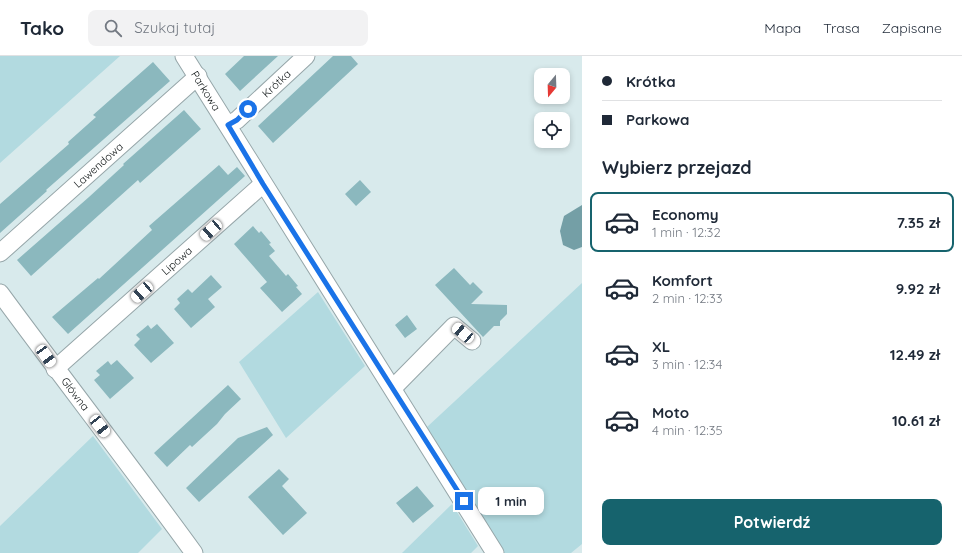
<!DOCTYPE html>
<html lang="pl">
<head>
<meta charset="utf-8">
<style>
	:root { --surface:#fff; --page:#f2f2f3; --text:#1f2937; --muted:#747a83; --line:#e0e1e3; --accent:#16636d }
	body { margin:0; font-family:Quicksand,sans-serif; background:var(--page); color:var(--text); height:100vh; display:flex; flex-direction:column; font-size:15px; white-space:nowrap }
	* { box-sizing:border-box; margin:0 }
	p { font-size:13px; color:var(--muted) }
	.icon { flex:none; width:22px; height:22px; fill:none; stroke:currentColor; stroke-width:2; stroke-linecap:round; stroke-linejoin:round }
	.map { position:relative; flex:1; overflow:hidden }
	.side { display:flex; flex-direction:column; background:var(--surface); width:380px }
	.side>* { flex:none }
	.banner { display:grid; align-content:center; height:88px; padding:0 20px; background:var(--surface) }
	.needle { width:26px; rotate:199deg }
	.fabs { position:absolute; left:534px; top:12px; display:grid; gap:8px }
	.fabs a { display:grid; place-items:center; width:36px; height:36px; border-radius:8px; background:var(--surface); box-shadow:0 2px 6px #0003; font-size:20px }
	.end { position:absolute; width:18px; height:18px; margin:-9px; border:5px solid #1a73e8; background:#fff; box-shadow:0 0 0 2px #fff }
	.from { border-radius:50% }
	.bubble { position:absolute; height:28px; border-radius:8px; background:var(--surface); box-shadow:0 2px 6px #0003; font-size:13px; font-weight:700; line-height:28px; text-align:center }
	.car { position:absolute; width:12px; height:24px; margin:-12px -6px; border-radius:5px; box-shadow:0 0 3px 1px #0007; background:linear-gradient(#fff 24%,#345 0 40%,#fff 0 76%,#345 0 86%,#fff 0) }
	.banner b { display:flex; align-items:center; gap:14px; height:38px; font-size:15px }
	.banner b+b { border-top:1px solid var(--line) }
	.banner i { width:10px; height:10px; background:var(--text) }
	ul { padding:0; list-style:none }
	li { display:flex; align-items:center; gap:12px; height:60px; margin:0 8px 6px; padding:0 12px; border:2px solid transparent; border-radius:8px }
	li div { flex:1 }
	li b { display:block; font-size:15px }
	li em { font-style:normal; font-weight:700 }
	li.on { border-color:var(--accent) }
	li>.icon { width:36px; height:36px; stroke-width:1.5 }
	h2 { padding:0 20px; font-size:18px; line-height:48px }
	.action { display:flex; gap:8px; margin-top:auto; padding:8px 20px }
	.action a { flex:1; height:46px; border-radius:8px; background:var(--accent); color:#fff; font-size:16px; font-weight:700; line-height:46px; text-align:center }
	header { display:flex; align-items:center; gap:24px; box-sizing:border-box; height:56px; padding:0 20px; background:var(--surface); border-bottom:1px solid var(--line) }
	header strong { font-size:19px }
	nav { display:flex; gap:22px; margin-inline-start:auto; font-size:14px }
	.search { width:280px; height:36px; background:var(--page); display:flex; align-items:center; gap:10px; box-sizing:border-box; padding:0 14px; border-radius:8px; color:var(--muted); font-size:15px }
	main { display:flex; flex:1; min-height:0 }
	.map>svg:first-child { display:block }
</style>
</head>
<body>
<header>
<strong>Tako</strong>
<div class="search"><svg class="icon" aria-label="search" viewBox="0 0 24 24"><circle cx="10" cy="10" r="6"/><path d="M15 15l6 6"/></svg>Szukaj tutaj</div>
<nav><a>Mapa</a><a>Trasa</a><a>Zapisane</a></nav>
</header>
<main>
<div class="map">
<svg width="582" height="497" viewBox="0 0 582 497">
	<rect width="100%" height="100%" fill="#d8eaec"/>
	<path fill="#b2dae0" d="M0,0h120l-120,107z
		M582,227v261l-11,9h-68l-76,-126z
		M318,236l47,74 -79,72 -47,-76z
		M93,380l69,93 -24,24h-138v-27z
		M452,448l26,42 -7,7h-69z"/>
	<path fill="#749fa6" d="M582,149v42l-8,3 -11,-5 -3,-14 4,-15z"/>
	<path fill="#8bb8be" d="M244,0h34l-38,35 -15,-17z
		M333,0h18l7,8 -85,79 -15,-17z
		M153,6l17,19 -124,109 1,1 -47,42v-29l69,-60 -1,-2 28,-25 -3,-2z
		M184,54l17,19 -61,54 -2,-3 -107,96 -14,-16 72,-63 35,-32 -1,-1z
		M219,109l9,10 9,-8 8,9 -177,158 -16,-17 46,-39 1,1 53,-49 -3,-4z
		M360,124l11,12 -15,14 -11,-12z
		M253,170l6,7 2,-2 10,12 -2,1 6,7 -6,5 17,20 2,-2 10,12 -2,1 6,7 -20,18 -22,-24 7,-6 -33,-38z
		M454,212l16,17 3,-3 10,10 -12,12 36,1v9l-7,7v5h-6l-11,11 -48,-52z
		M211,219l11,12 -14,12 7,8 -24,21 -17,-19 6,-6 -3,-4 11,-10 4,4z
		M407,259l10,14 -12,9 -10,-13z
		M157,268l17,19 -23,20 -17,-18 6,-6 -4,-4 12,-10 3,4z
		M117,304l17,18 -24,21 -16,-19 6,-5 -4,-4 12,-10 3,4z
		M228,329l13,14 -16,15 -8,10 -25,23 -2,-2 -23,22 -13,-14z
		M267,371l6,8 -74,67 -13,-14 52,-50z
		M279,413l10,10 -7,7 25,27 -24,22 -35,-38z
		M417,430l17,20 -21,17 -17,-20z"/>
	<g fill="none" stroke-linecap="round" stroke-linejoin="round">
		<defs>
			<g id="minor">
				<path id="s1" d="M184,0l311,497"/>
				<path id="s2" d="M228,69l9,-5 69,-64"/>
				<path id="s3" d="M0,197l198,-177"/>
				<path id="s4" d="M0,237c64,87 130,172 194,260"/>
				<path id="s5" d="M55,313l208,-185"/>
				<path d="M393,332l61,-62 18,15"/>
			</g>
		</defs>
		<use href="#minor" stroke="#96a6a9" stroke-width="19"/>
		<use href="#minor" stroke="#fff" stroke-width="17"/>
	</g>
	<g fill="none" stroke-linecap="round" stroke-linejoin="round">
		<path stroke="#1a73e8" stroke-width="5" d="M248,53l-11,11 -9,5 35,59 201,317"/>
	</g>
	<g text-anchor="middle" stroke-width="3" stroke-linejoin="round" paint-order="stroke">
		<g font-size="11" fill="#121819" stroke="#fff">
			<text dy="4" stroke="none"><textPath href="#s2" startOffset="64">Krótka</textPath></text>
			<text dy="4" stroke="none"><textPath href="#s1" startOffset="41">Parkowa</textPath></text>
			<text dy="4" stroke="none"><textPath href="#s3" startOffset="132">Lawendowa</textPath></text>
			<text dy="4" stroke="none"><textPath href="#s5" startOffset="163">Lipowa</textPath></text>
			<text dy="4" stroke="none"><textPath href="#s4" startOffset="126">Główna</textPath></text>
		</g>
	</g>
</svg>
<div class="fabs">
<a><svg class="needle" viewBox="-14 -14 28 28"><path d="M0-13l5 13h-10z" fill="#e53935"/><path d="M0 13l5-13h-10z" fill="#747a83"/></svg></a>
<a><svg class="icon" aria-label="locate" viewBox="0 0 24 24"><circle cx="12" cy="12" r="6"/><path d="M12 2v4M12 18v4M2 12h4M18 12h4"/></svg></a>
</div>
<i class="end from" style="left:248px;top:53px"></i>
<i class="end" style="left:464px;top:445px"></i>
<div class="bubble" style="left:478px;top:431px;width:66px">1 min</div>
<i class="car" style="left:211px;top:174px;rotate:228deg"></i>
<i class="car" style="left:142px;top:236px;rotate:228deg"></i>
<i class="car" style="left:463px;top:277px;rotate:310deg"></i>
<i class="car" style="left:46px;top:300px;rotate:144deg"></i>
<i class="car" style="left:100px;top:370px;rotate:142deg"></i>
</div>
<section class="side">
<div class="banner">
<b><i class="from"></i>Krótka</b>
<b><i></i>Parkowa</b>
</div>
<h2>Wybierz przejazd</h2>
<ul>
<li class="on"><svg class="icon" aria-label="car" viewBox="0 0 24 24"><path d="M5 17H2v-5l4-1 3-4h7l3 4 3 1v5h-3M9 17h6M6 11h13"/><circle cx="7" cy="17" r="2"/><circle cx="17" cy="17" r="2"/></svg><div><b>Economy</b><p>1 min · 12:32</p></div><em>7.35 zł</em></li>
<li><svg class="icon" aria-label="car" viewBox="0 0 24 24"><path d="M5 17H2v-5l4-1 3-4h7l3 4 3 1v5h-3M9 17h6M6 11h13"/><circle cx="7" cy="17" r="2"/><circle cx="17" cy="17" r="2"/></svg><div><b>Komfort</b><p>2 min · 12:33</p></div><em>9.92 zł</em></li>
<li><svg class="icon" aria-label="car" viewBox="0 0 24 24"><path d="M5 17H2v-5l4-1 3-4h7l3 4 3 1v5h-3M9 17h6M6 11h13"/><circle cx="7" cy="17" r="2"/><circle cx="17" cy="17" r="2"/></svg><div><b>XL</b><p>3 min · 12:34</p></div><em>12.49 zł</em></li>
<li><svg class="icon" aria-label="car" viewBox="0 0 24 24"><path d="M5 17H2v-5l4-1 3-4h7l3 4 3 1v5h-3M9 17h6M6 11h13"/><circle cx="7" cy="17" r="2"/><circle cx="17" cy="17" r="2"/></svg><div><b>Moto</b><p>4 min · 12:35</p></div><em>10.61 zł</em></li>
</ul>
<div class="action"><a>Potwierdź</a></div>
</section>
</main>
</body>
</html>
